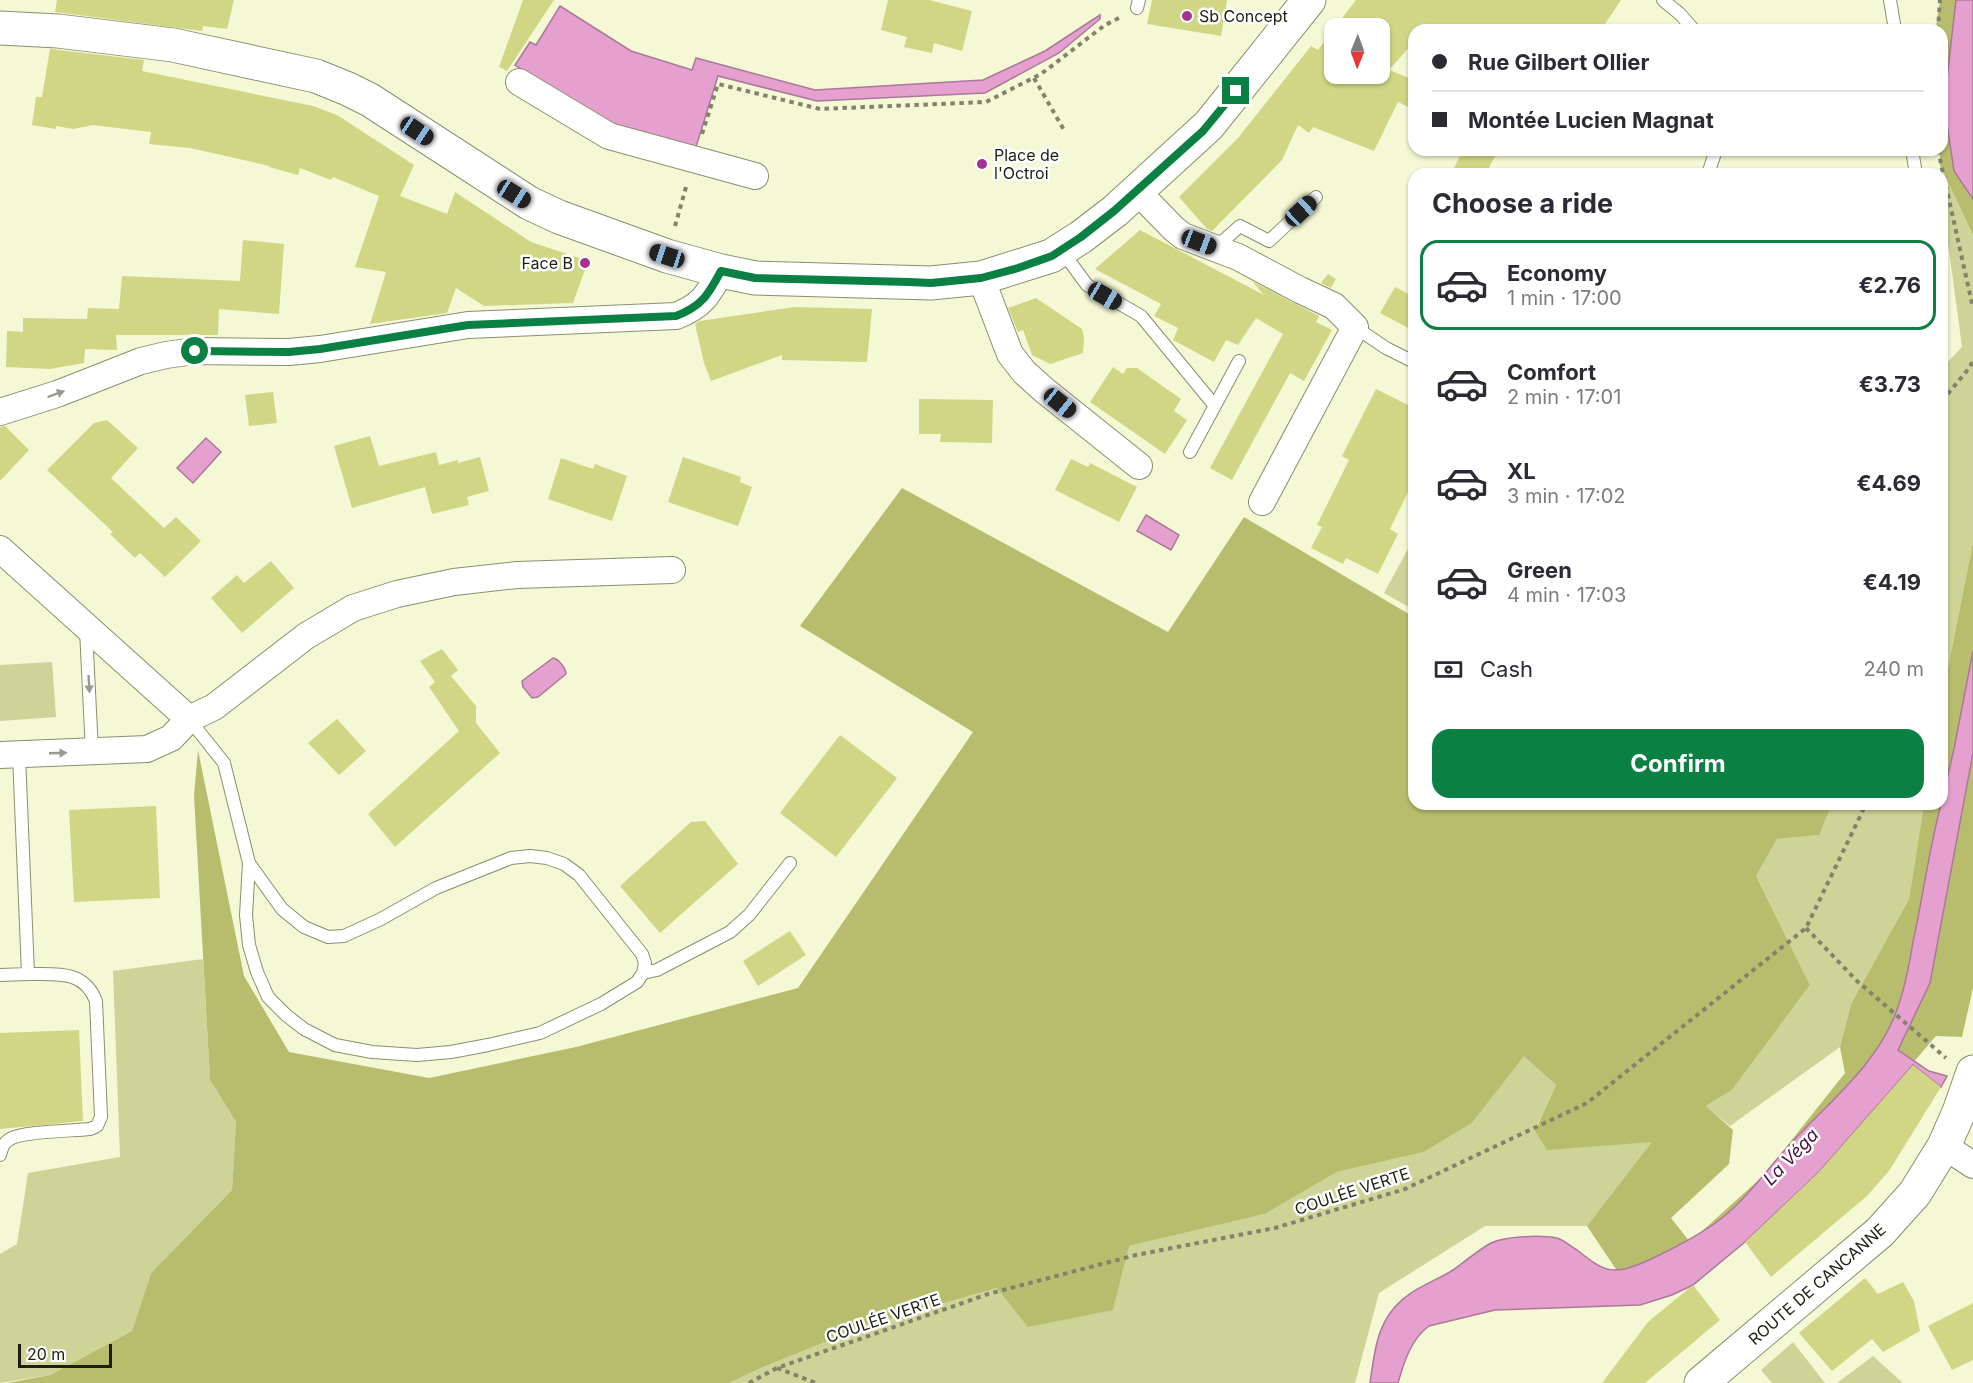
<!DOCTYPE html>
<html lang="en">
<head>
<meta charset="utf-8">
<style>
	:root { --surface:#fff; --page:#f2f2f3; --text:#2b2b33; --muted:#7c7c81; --line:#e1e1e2; --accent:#0b8043 }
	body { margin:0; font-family:Inter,sans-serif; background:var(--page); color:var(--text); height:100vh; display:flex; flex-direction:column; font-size:22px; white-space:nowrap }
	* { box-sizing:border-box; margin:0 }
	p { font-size:20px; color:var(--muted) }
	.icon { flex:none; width:33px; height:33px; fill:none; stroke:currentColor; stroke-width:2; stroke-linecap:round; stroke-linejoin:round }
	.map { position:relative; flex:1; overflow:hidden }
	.drawer { position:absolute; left:1408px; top:168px; width:540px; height:642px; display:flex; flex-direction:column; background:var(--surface); border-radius:18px; box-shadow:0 2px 4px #0004 }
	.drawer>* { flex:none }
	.banner { position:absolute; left:1408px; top:24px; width:540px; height:132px; border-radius:18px; box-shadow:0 2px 4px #0004; display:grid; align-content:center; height:132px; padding:0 24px; background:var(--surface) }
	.needle { width:39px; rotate:181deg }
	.tools { position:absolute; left:1324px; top:18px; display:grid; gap:12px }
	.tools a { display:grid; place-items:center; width:66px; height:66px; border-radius:12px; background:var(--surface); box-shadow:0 2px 4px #0004; font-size:30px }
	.scale { position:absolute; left:18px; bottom:15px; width:94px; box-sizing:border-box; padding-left:6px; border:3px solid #1d1e11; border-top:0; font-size:16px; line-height:21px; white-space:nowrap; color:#1d1e11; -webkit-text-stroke:4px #fff; paint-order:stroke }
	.end { position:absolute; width:27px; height:27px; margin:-14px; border:8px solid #0b8043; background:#fff; box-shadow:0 0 0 3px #fff }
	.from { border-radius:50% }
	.car { position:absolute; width:18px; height:36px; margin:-18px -9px; border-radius:8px; box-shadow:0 0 4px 2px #0007; background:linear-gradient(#222 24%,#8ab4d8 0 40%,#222 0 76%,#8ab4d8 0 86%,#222 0) }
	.banner b { display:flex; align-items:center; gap:21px; height:57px; font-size:22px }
	.banner b+b { border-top:2px solid var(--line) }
	.banner i { width:15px; height:15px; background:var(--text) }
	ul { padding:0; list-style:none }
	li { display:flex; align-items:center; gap:18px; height:90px; margin:0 12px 9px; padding:0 12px; border:3px solid transparent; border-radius:18px }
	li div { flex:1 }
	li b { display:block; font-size:22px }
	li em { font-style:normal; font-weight:700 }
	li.current { border-color:var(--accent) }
	li>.icon { width:54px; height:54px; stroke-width:1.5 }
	h2 { padding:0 24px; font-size:27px; line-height:72px }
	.pay { display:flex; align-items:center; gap:15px; height:66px; padding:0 24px; font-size:22px }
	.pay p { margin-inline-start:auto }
	.primary-button { display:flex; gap:12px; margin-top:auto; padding:12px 24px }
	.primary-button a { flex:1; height:69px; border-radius:18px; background:var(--accent); color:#fff; font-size:24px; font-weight:700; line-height:69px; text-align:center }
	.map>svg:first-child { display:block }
</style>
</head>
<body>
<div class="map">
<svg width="1973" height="1383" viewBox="0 0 1973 1383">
	<rect width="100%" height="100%" fill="#f5f8d5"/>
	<path fill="#ced397" d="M1940,165l33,70v307l-30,151v-326l19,-20 -19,-142 -1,-31h-2z
		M1414,538v72l-30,-17z
		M52,662l4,55 -56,4v-56z
		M1832,804h92l-15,95 -58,105 -11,43 -110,79 -24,-20 26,-16 78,-105 -54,-109 21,-37 41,-4z
		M203,959l7,121 26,42 -4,68 -81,83 -19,58 -82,44 -50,8v-129l17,-10 11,-71 92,-16 -7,-186z
		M1524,1055l32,30 -21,45 118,12 -66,84h-102l-106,67 -24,90h-626l32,-15 106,-43 130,-37 132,-42 136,-32 72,-42 87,-20 48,-29z
		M1793,1342l32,41h-53l-11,-13z
		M1873,1356l30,27h-66z"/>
	<path fill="#b8bd6d" d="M1940,0h33v235l-33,-70v-15h2v-120h-6v-4z
		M902,488l266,144 76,-115 170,100v187h418l-13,31 -42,4 -21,37 54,109 -78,105 -26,16 27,24 -4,34 -58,54 19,24 73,-66 82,-103 -5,-26 11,-43 58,-105 15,-95h18l1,-111 30,-151v446l-11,49 -26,-1 -117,136 -74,70 -52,43 -21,10 -32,10 -53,-79 65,-84 -105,8 -12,-19 21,-46 -32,-29 -52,67 -48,29 -87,20 -72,42 -136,32 -16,64 -85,17 -31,-39 -130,37 -106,43 -32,15h-722l43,-8 82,-44 19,-58 81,-83 4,-68 -26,-42 -16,-284 4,-46 46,226 45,76 140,26 147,-31 222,-59 175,-256 -173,-106z"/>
	<path fill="#e5a0d0" stroke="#a97997" stroke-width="1.5" d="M1956,0h17v199l-19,-28 -10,-67z
		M560,6l71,45 61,19 4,-12 119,32 168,-10 62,-29 55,-36v4l-41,34 -74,40 -168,8 -99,-25 -23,74 -96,-28 -84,-57 15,-23 6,3z
		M206,438l15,14 -28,31 -16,-15z
		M1146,515l33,20 -8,15 -34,-19z
		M1973,651v102l-43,230 -32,67 31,21 18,5 -6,11 -28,-22 -94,107 -74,70 -52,43 -21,10 -32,10 -145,5 -66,16c-18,13 -25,36 -31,57h-28c4,-27 6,-54 24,-75 16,-19 38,-25 59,-38 11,-8 27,-21 38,-27 15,-7 50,-8 66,-5 7,2 13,8 20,12 29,23 36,26 72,10 22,-10 54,-27 73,-42 25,-20 48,-52 70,-76 36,-39 83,-76 103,-127 9,-23 14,-48 18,-73 10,-46 16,-92 28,-138h1l1,-8 11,-47z
		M553,658c6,1 13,11 13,16l-28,23 -6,1 -9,-11 -1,-6z"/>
	<path fill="#d1d685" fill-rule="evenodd" d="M57,0h177l-7,29 -24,-3 -1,5 -147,-19z
		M523,0h31l-47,71 -8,-4z
		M888,0h41l43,11 -10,40 -28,-8 -2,10 -28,-6 3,-10 -26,-7z
		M1152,0h75l-6,36 -74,-12z
		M1356,0h265l-20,30h-187v12l-25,28 25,10v30l-16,-8 -24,49 -61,-24 -4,6 -11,-8 -16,35 -70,71 -5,-2 -28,-32 59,-59 73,-92 7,4zM1335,28h45v46h-45z
		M50,49l94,11 -2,11 171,35 24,9 77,50 -14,31 47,18 8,-22 76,50 57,19 -15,42 -89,3 -28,-18 -9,25 -77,11 16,-52 -31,-5 24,-71 -46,-19 -2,3 -31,-12 -2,7 -29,-8 1,-1 -80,-18 -41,-4 2,-12 -58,-7 -20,4 -17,-3v3l-24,-4 4,-28h6z
		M1463,150h35l-12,24h-35z
		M1140,230l124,65 -12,-14 67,35 -3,6 16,8 -28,51 -14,-8 -58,107 -22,-12 73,-134 -27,-16 -18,27 -12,-5 -12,22 -41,-22 5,-12 -24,-12 7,-12 -66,-35z
		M243,240l41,4 -5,70 -60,-5 -1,26h-102l1,15 -32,-1 -1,14 -34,6 -44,-2 1,-36 16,1v-14l64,1 1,-11 31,1 3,-33 118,5z
		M1328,274l8,5 -5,9 -10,-5z
		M1395,287l19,10v34l-34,-18z
		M1036,298l46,31 2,9 -1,15 -33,11 -18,-9 -9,-25 -5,2 -10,-24z
		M795,307l77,2 -5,53 -85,-2v-5l-71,26 -7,-18 -9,-39 5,-3z
		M1113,367l10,7 4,-6h10l44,31 -7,12 13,9 -22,34 -75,-52z
		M1376,389l38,19v72l-24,49 8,5 -20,40 -32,-16 -3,6 -32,-16 11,-21 -5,-2 32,-65 -7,-4z
		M273,392l4,31 -28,3 -4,-31z
		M919,399l74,1 -1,43 -52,-1 1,-8h-22z
		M107,420l31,28 -27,30 53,50 12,-11 25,24 -36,36 -25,-24 -5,5 -25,-24 3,-2 -66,-62 47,-47z
		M5,426l24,24 -29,31v-54z
		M370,436l9,30 57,-14 3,13 19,-5v3l22,-6 9,34 -22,6 2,8 -37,9 -7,-27 -73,21 -18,-62z
		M683,457l58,20 -1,5 12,5 -14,39 -70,-24z
		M561,458l32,11 2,-5 32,12 -15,45 -64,-22z
		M1071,459l17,8 2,-4 47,24 -18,35 -64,-32z
		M271,561l23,27 -52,45 -31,-35 26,-23 7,8z
		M442,649l16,21 -7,6 25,30v17l24,30 -105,94 -27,-33 91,-83 -30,-44 6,-5 -15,-21z
		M337,719l29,32 -27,24 -31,-32z
		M840,735l57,43 -61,79 -56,-44z
		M156,806l4,92 -86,4 -5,-92z
		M705,821l33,43 -78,69 -40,-47 71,-64z
		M790,931l16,24 -48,31 -15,-25z
		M79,1030l4,91 -83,8v-96z
		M1913,1065l28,22 -52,84 -22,25 -96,81 -26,-35 74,-70z
		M1865,1278l13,16 25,-12 11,19 6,30 -37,21 -11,-13 -40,32 -33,-38z
		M1693,1285l27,35 -75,63h-43l46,-61z
		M1973,1303v57l-21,10 -24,-44z"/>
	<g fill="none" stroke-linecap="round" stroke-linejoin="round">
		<defs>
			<path id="lane" d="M1663,0l17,14 14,16
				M1890,0l5,30
				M1137,8l2,-8
				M1912,150l4,24
				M1708,174l8,-24
				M1215,248l25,-22 29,15 47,-44
				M1062,251l25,34 54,31 74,90
				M1355,327l31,21 28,14
				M1190,452l49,-91
				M86,630l6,122
				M189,719l35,44 25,100 -3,52 3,30 8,27 11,25 18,18 18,14 31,16 37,7 45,3 34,-3 37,-7 52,-12 61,-29 36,-22 6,-9 2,-10 -3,-9 -63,-79 -15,-11 -17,-6 -17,-2 -19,2 -75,30 -55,31 -37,17 -16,1 -24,-10 -22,-18 -33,-46
				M643,973l14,-3 73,-38 19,-17 41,-52
				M0,975l28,-1 -9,-219
				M0,1155c2,-7 3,-12 10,-16 13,-8 62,-8 80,-10l7,-3 4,-9 -5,-116c-12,-31 -39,-27 -68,-27"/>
			<path id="street" d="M519,82l90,54 146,40
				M1136,190l38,39 9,7 55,21 62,33 34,16 21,21 -93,175
				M981,278l29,76 14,18 20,18 95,76
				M0,412l57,-18 84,-33 25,-6 29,-4 94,1 31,-3 148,-24 208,-9c26,-10 32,-21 45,-45
				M0,549l189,170
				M0,755l147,-6 24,-11 18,-19 25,-12 92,-71 47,-28 44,-14 57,-12 63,-7 155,-5
				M1944,1146l29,19"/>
			<path id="secondary" d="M0,28l58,3 115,14 143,31 32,13 22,11 159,103 30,14 108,39 54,15 34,7 176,5 50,-5 70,-22 30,-19 34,-26 94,-86 100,-125
				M1701,1383l179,-151 35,-39 29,-47 15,-34 14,-40"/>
		</defs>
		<use href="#lane" stroke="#8b8e6e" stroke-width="14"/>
		<use href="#street" stroke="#8b8e6e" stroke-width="28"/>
		<use href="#secondary" stroke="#8b8e6e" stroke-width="35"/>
		<path stroke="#81836c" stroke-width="4" stroke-dasharray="4.5 4.5" stroke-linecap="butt" d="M1938,30l2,-30
			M1034,78l30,52
			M702,134l16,-50 102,25 166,-7 55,-28 64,-49 14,-7
			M1938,150l35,158
			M675,226l11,-39
			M1942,401l28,-34 3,-7
			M1806,928l51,53 89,77
			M777,1368l39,15
			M749,1383l28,-15 211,-74 148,-39 139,-27 130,-39 182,-86 219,-175 60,-124"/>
		<use href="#lane" stroke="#fff" stroke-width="12"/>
		<use href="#street" stroke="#fff" stroke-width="26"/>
		<use href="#secondary" stroke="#fff" stroke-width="33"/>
	</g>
	<defs><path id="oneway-solid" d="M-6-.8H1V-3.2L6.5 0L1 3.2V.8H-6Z" transform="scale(1.5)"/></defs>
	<g fill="#999a94">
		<use href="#oneway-solid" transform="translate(56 394) rotate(-20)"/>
		<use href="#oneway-solid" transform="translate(89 684) rotate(87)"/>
		<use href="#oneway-solid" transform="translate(58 753) rotate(-2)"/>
	</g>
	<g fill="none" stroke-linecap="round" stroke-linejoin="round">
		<path stroke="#0b8043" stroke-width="8" d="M195,351l94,1 31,-3 148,-24 208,-9c26,-10 32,-21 45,-45l34,7 154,4 22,1 50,-5 37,-10 34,-12 9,-6 20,-13 33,-26 89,-80 33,-40"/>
	</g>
	<g fill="#a6328b" stroke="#fff" stroke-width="2">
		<circle cx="1187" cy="16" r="6"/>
		<circle cx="982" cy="164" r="6"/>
		<circle cx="585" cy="263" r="6"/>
	</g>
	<g text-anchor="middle" stroke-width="5" stroke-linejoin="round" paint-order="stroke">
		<g font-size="16" fill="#1d1e11" stroke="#fff" text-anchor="start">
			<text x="1199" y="22">Sb Concept</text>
			<text x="994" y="161">Place de<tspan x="994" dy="18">l'Octroi</tspan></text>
			<text x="573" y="269" text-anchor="end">Face B</text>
		</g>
		<g font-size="16" fill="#1d1e11" stroke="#fff">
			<text transform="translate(1352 1191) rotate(-18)" y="6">COULÉE VERTE</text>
			<text transform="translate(1817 1284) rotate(-41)" y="6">ROUTE DE CANCANNE</text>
			<text transform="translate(883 1318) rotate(-19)" y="6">COULÉE VERTE</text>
		</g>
		<g font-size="18" font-style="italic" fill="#4a0e3d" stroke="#fff">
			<text transform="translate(1791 1157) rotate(-46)" y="6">La Véga</text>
		</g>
	</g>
</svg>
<div class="tools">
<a><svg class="needle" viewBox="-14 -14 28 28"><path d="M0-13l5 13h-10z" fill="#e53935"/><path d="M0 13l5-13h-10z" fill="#7c7c81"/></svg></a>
</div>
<div class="scale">20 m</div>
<i class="end from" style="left:195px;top:351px"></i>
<i class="end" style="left:1236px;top:91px"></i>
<i class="car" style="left:417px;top:131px;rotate:124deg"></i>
<i class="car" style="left:514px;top:194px;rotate:122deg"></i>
<i class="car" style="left:1301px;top:211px;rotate:47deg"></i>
<i class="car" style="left:1199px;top:242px;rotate:111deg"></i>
<i class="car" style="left:667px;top:256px;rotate:288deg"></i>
<i class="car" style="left:1105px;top:296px;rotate:120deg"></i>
<i class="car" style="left:1060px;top:403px;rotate:129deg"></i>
<div class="banner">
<b><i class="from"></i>Rue Gilbert Ollier</b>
<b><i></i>Montée Lucien Magnat</b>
</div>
<section class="drawer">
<h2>Choose a ride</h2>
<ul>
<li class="current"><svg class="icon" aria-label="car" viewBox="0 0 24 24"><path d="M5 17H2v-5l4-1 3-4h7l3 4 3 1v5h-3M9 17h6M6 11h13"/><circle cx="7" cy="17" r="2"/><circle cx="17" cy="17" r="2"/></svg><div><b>Economy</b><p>1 min · 17:00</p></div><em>€2.76</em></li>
<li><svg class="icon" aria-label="car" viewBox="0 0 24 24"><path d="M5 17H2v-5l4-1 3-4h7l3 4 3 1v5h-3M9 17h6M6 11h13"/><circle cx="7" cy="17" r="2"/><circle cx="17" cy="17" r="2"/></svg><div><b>Comfort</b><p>2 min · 17:01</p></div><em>€3.73</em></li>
<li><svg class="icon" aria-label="car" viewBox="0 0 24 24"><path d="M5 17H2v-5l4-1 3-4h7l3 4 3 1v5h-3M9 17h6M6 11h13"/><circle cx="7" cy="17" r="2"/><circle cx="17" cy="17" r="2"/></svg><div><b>XL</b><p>3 min · 17:02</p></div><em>€4.69</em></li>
<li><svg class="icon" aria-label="car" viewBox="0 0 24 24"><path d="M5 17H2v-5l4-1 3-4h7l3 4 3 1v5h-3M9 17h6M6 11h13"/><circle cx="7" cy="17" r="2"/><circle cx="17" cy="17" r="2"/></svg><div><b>Green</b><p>4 min · 17:03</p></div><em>€4.19</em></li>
</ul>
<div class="pay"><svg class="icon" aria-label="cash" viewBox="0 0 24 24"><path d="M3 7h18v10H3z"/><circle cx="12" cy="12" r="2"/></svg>Cash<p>240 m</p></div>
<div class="primary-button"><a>Confirm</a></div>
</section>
</div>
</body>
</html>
